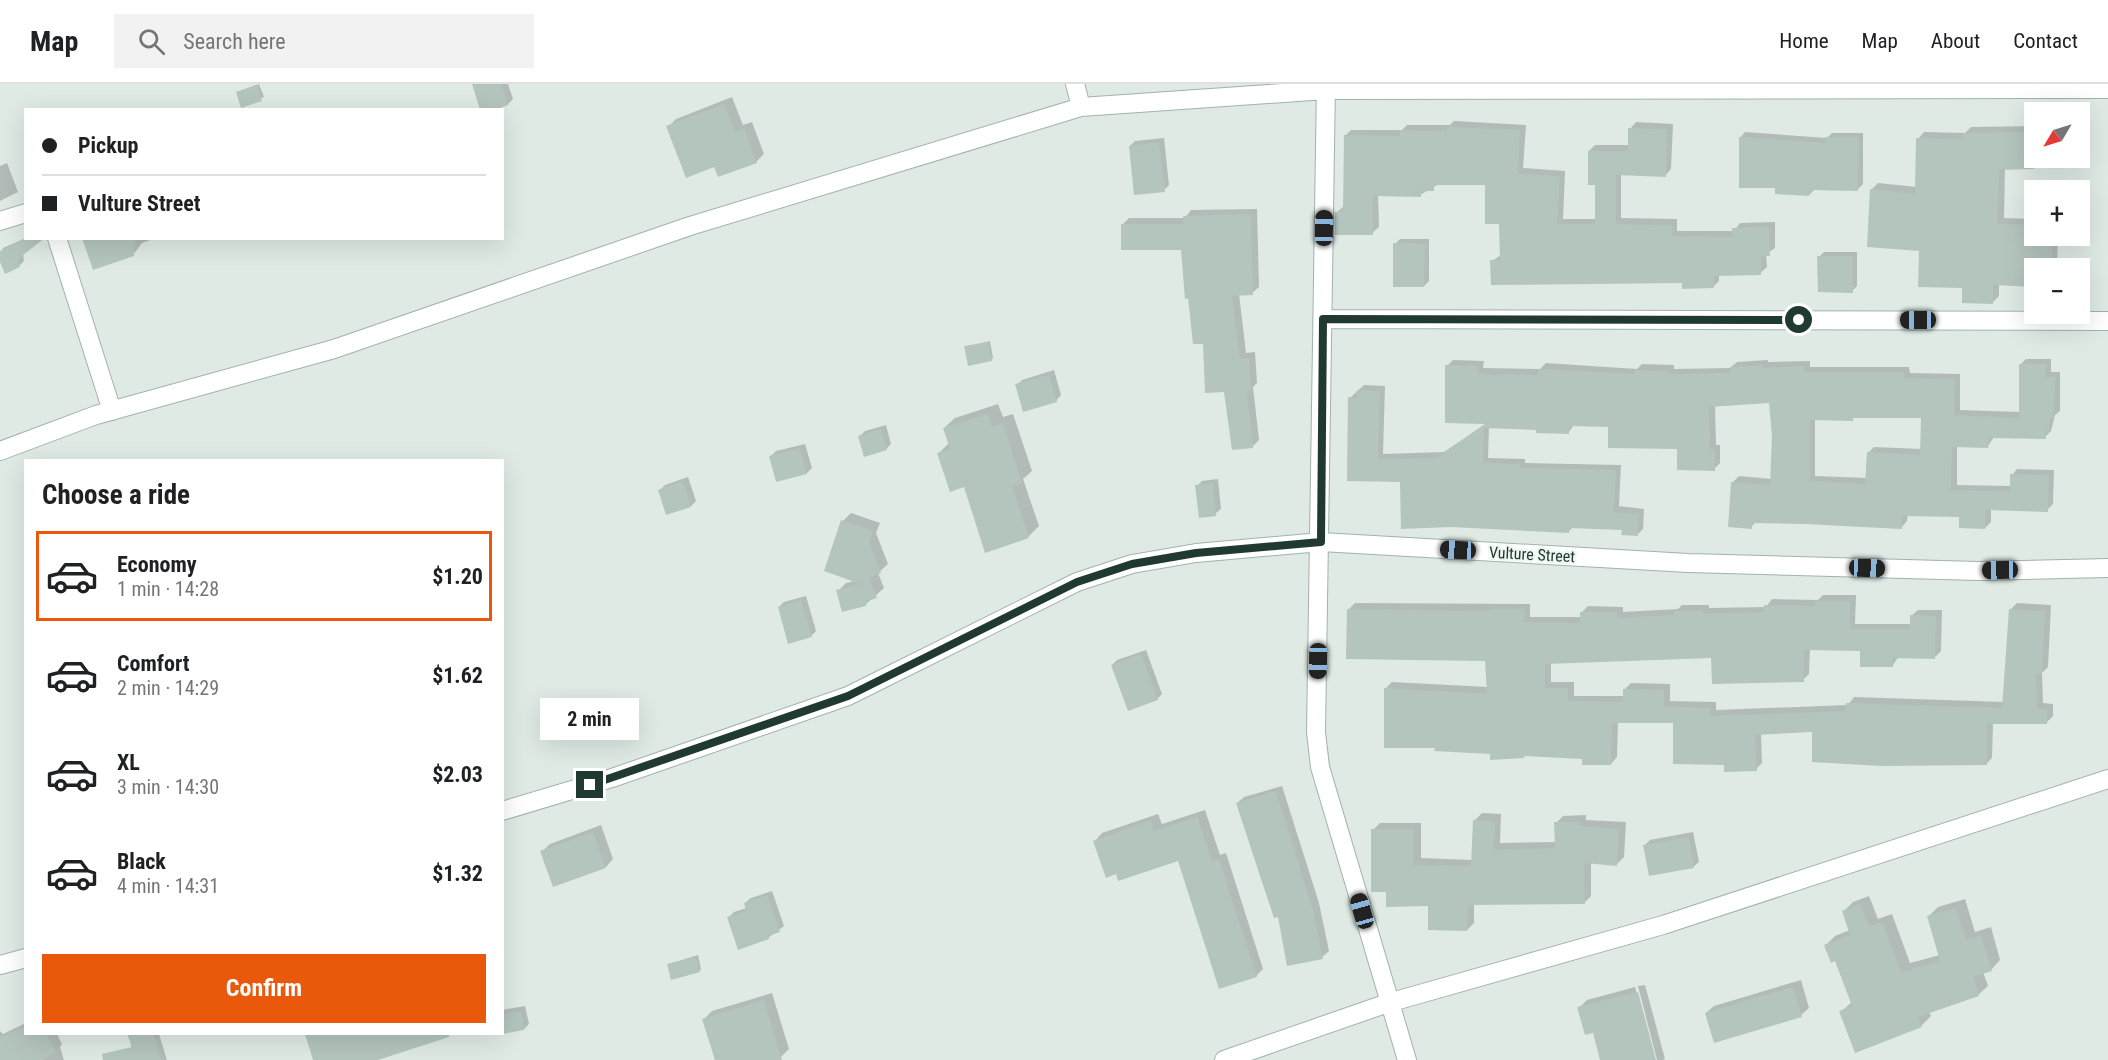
<!DOCTYPE html>
<html lang="en">
<head>
<meta charset="utf-8">
<style>
	:root { --surface:#fff; --page:#f2f2f2; --text:#202124; --muted:#757577; --line:#e0e0e0; --accent:#ea580c }
	body { margin:0; font-family:"Roboto Condensed",sans-serif; background:var(--page); color:var(--text); height:100vh; display:flex; flex-direction:column; font-size:22px; white-space:nowrap }
	* { box-sizing:border-box; margin:0 }
	p { font-size:20px; color:var(--muted) }
	.icon { flex:none; width:33px; height:33px; fill:none; stroke:currentColor; stroke-width:2; stroke-linecap:round; stroke-linejoin:round }
	.map { position:relative; flex:1; overflow:hidden }
	.panel { position:absolute; left:24px; top:375px; width:480px; height:576px; display:flex; flex-direction:column; background:var(--surface); border-radius:0px; box-shadow:0 6px 24px #0002 }
	.panel>* { flex:none }
	.hud { position:absolute; left:24px; top:24px; width:480px; height:132px; border-radius:0px; box-shadow:0 6px 24px #0002; display:grid; align-content:center; height:132px; padding:0 18px; background:var(--surface) }
	.needle { width:39px; rotate:232deg }
	.controls { position:absolute; left:2024px; top:18px; display:grid; gap:12px }
	.controls a { display:grid; place-items:center; width:66px; height:66px; border-radius:0px; background:var(--surface); box-shadow:0 6px 24px #0002; font-size:30px }
	.end { position:absolute; width:27px; height:27px; margin:-14px; border:8px solid #203a32; background:#fff; box-shadow:0 0 0 3px #fff }
	.from { border-radius:50% }
	.bubble { position:absolute; height:42px; border-radius:0px; background:var(--surface); box-shadow:0 6px 24px #0002; font-size:20px; font-weight:700; line-height:42px; text-align:center }
	.car { position:absolute; width:18px; height:36px; margin:-18px -9px; border-radius:8px; box-shadow:0 0 4px 2px #0007; background:linear-gradient(#222 24%,#8ab4d8 0 40%,#222 0 76%,#8ab4d8 0 86%,#222 0) }
	.hud b { display:flex; align-items:center; gap:21px; height:57px; font-size:22px }
	.hud b+b { border-top:2px solid var(--line) }
	.hud i { width:15px; height:15px; background:var(--text) }
	ul { padding:0; list-style:none }
	li { display:flex; align-items:center; gap:18px; height:90px; margin:0 12px 9px; padding:0 6px; border:3px solid transparent; border-radius:0px }
	li div { flex:1 }
	li b { display:block; font-size:22px }
	li em { font-style:normal; font-weight:700 }
	li.active { border-color:var(--accent) }
	li>.icon { width:54px; height:54px; stroke-width:1.5 }
	h2 { padding:0 18px; font-size:27px; line-height:72px }
	.primary-button { display:flex; gap:12px; margin-top:auto; padding:12px 18px }
	.primary-button a { flex:1; height:69px; border-radius:0px; background:var(--accent); color:#fff; font-size:24px; font-weight:700; line-height:69px; text-align:center }
	header { display:flex; align-items:center; gap:36px; box-sizing:border-box; height:84px; padding:0 30px; background:var(--surface); border-bottom:2px solid var(--line) }
	header strong { font-size:28px }
	nav { display:flex; gap:33px; margin-inline-start:auto; font-size:21px }
	.search { width:420px; height:54px; background:var(--page); display:flex; align-items:center; gap:15px; box-sizing:border-box; padding:0 21px; border-radius:0px; color:var(--muted); font-size:22px }
	.map>svg:first-child { display:block }
</style>
</head>
<body>
<header>
<strong>Map</strong>
<div class="search"><svg class="icon" aria-label="search" viewBox="0 0 24 24"><circle cx="10" cy="10" r="6"/><path d="M15 15l6 6"/></svg>Search here</div>
<nav><a>Home</a><a>Map</a><a>About</a><a>Contact</a></nav>
</header>
<div class="map">
<svg width="2108" height="976" viewBox="0 0 2108 976">
	<rect width="100%" height="100%" fill="#dfeae5"/>
	<path fill="#0003" fill-rule="evenodd" d="M259,0l5,13 -22,9 -5,-14z
		M476,0h32l5,15 -5,5 -18,6z
		M732,13l11,28 9,-3 12,32 -8,8 -41,3 -47,-38 8,-8z
		M1454,37l72,4 -3,43 42,3 -2,48h34v-35l-8,-33 6,-6h34l1,-16 6,-7 37,2 -2,45 -6,7 -44,-2v44l56,1v12h57l6,-8 35,-1v26l-9,6 1,13 -7,6 -41,1v7l-6,6 -29,-6 -192,-20 9,-6 -1,-32 -13,-39h-48l-19,11 -42,-1 1,33 -7,6 -35,-21 7,-6 1,-70 6,-6h51l5,-5h43z
		M2034,42v32h24v2l-7,7 -46,2 -1,49 30,1v17h24l-1,29 -3,3h-20v17l-35,-1v12l-6,6 -30,-16 -43,-37 -49,-59 7,-7 39,4 1,-48 6,-7 41,1 6,-6z
		M1745,48l82,6 5,-5h31v51l-5,5 -44,1 -5,5 -32,-8 -37,-49z
		M1164,54l5,47 -5,5 -34,-44 5,-5z
		M7,79l11,29 -18,9v-35z
		M1257,125l2,78 -7,6 -13,1 7,59 9,-1 2,31 -4,4 6,53 -6,6 -49,-104 -21,-93 -60,-25 6,-6h56l6,-8z
		M26,154h17l-20,16 1,7 -5,5 -19,-8 3,-10z
		M84,154h72l-14,5 -9,12z
		M1400,155h29v42l-5,5 -29,-42z
		M1824,168h33v34l-5,5 -33,-34z
		M990,257l3,17 -2,2 -25,-13z
		M2026,275h25v13h9v39l-5,4 -4,16 -6,6h-51l-6,9 -31,-1v40l54,1 1,-11 5,-6 37,1 -1,34 -6,6 -56,-1v13l-6,6 -24,-13 -53,-1 -1,7 -5,6 -145,-6 -6,6 -18,-45 6,-6 33,3 1,-43 -3,-35 -55,4 1,40h4v18l-6,6 -36,-21 -69,-22 -35,-1 -6,8 -31,-5 -48,-2 -1,32 37,1v4l96,2 -2,41 25,3 -1,20 -6,6 -14,-6 -50,-2 -5,5 -167,-52 -53,-1 2,-81 14,-13 21,1 -2,68 61,-2 43,-29 -40,-57 6,-6 31,1 -1,7 57,1 6,-6 91,6 5,-5 32,1v4l56,-1 7,-6 31,-2v2l42,-1v6h99l1,6 50,1v36l60,2v-47zM1922,332v33l-48,-2 -6,6 -1,25 -52,-2v-58z
		M1054,286l7,25 -5,6 -39,-16 5,-5z
		M998,320l5,13 10,-3 19,57 -9,8 16,47 -11,11 -63,-52 -26,-32 10,-10 -5,-15 11,-10z
		M886,341l5,19 -5,5 -26,-13 5,-5z
		M805,360l7,24 -5,5 -36,-17 5,-5z
		M688,393l8,24 -5,5 -31,-16 5,-5z
		M1218,395l3,30 -6,5 -18,-28 5,-5z
		M851,429l29,10 -4,10 12,31 -10,9 6,15 -19,17 -27,-14 8,-8 9,-2 -12,-60z
		M1823,511h33l-1,29h56v-8l7,-6h24l-1,41 -6,6 -36,-1 -6,9 -32,-16 -51,-1 -1,26 -6,6 -91,-24 -161,6v20h23v14h50v-6l7,-7 39,1v17l46,1v8l132,-5 6,-8 150,5 7,-93 6,-6 34,2 -3,62 -6,6 1,30 10,1v12l-6,6 -54,1 -1,35 -6,6 -173,-33 -52,3 1,29 -6,6 -31,-6 -50,-41h-57l-1,35 -6,7 -27,-6 -58,-4 -2,3 -88,-11 -51,-57 7,-7 96,5 -1,-27 -138,-51 6,-6 175,1v13h52v-5l6,-6 35,1v5l55,-3 4,-4h27v3l57,-1 6,-8 46,1z
		M806,512l10,35 -5,5 -32,-29 5,-5z
		M1146,566l16,44 -5,5 -45,-34 5,-5z
		M1282,702l37,117 10,48 -7,6 -43,-42 -42,-112 7,-6z
		M1205,726l15,45 6,-2 37,116 -7,7 -77,-116 -84,-19 7,-8 56,-19 4,10z
		M1482,729l19,1 -1,29 56,-1v-19l7,-7 23,-1v5l40,2 -2,35 -7,7 -26,-2v34l-7,7h-110v20l-7,7 -38,-25 -41,-14 -15,-61 7,-7h41v35l52,2 2,-40z
		M601,741l12,34 -7,8 -64,-15 8,-8z
		M1693,748l6,30 -6,5 -48,-22 5,-5z
		M772,807l12,35 -16,12 -39,-21 5,-5 13,-4 -2,-5 6,-5z
		M1869,812l9,23 14,-5 18,49 30,-8 -12,-38 10,-10 27,-8 10,33 16,-5 9,33 -9,10 -8,2 5,14 -10,9 -49,17 2,4 -10,10 -80,-14 11,-10 -16,-43 -10,-14 9,-9 15,-6 -6,-19 9,-9z
		M698,871l3,14 -2,2 -30,-7z
		M1801,896l8,28 -8,7 -95,-2 8,-7z
		M1645,901l20,74 -2,1h-6l-19,-74z
		M1635,903l19,73h-52l-8,-29 -15,-23 8,-8z
		M772,909l17,56 -8,8 -8,3h-56l-13,-41 8,-8z
		M525,922l4,18 -5,5 -22,4v-23z
		M26,939v11h31l5,10 -2,3 4,13h-64v-29l3,3z
		M129,950h30l8,26h-33z
		M307,950h132l-7,7 -60,19h-57z"/>
	<path fill="#b4c5be" fill-rule="evenodd" d="M472,0h29l7,21 -13,5h-15z
		M257,1l5,16 -21,7 -5,-16z
		M724,20l11,28 9,-4 13,35 -39,14 -4,-10 -28,11 -20,-52z
		M1447,43l73,3 -2,44 42,2 -3,48h38v-39h-7v-34h40v-23l39,1 -1,48 -50,-2v49l56,1v11l61,1 -1,-9 37,-1 1,29h-9v19l-47,1v12l-32,1v-6l-191,2 -1,-25h10l-1,-36h-14v-39h-51v6h-13v6l-48,-1v39h-38v-23h8l1,-77 56,1v-6l47,1z
		M2034,48v37l-35,1 -1,54 36,1v11h18v32h-18v19l-41,-2v19l-31,-1v-15l-44,-1 1,-36 -52,-4 3,-58 45,5 1,-56 47,1v-6z
		M1739,53l86,6v-6h34l-1,54 -48,-1 -1,6 -34,-2v-6h-36z
		M1159,58l6,50 -31,3 -5,-49z
		M1251,130l2,81 -21,1 8,63 9,-1 2,33h-4l6,57 -21,2 -8,-58 -19,1 -2,-49h-10l-5,-46 -3,1 -4,-49h-60v-26h63l-1,-8z
		M28,154h17l-27,21 2,8 -15,7 -5,-12v-11z
		M82,154h53l-1,18 -41,14z
		M1393,159l32,1 -1,43h-31z
		M1817,172h36v37l-35,-1z
		M988,258l4,19 -24,5 -4,-20z
		M2019,280h27v13h9l-1,41h-4l-1,12h-3v9l-57,-1 -1,10 -36,-1 -1,43 59,1v-17l39,1 -1,37 -62,-2 -1,19 -26,-1v-11l-57,-1v13l-98,-5 -52,-1v6l-24,-2 3,-45 39,3 2,-49 -3,-33 -60,4 1,43h5v21l-38,-1v-21l-69,-1v-21l-39,-1v8l-33,-1v-3l-52,-2 -1,35 37,1v4l96,2 -2,42 25,2 -1,22 -17,-1 1,-5 -53,-2v5l-118,-6 -50,2 -1,-47 -53,-1 1,-84 9,1v-8l23,1 -2,68 59,-1 48,-34 -40,-1v-58l33,1v8l60,1v-6l96,5v-4l35,1v3l61,-1v-6l32,-2v3l42,-2 1,6h99v6l51,1 -1,36 65,3zM1853,334h68l-1,37 -53,-3 -2,32 -55,-3v-61l43,1z
		M1049,291l8,27 -34,10 -8,-28z
		M988,330l4,13 11,-4 19,60 -10,3 17,52 -44,15 -21,-66 -14,5 -13,-39 13,-4 -7,-21z
		M881,345l6,21 -23,7 -6,-21z
		M800,364l7,26 -31,8 -7,-26z
		M683,397l8,26 -25,8 -8,-25z
		M1213,399l3,33 -17,2 -4,-33z
		M841,436l32,11 -4,11 12,31 -12,5 8,20 -10,3 -1,5 -24,6 -6,-22 24,-6 -36,-13z
		M801,516l11,37 -24,7 -10,-37z
		M1815,517h35v28h60v-14l26,1 -1,43 -42,-1v9h-33v-16l-56,-1v32l-92,2 -1,-26 -166,6v24h23v13l55,1v-13l41,1v17l46,1v8l136,-5v-8l156,5 7,-99 36,2 -3,63h-6l1,35h10v15h-60v41l-106,1 -69,-4v-30l-57,3 2,36 -33,1v-7l-51,-1v-41h-61l-1,42h-29v-6l-58,-3v2l-34,2v-6l-56,-3 1,-3h-51v-60l103,6 -2,-33 -139,-2 1,-50 142,2v-2h36l-1,13 56,1v-11h37v6l57,-3v-4h29v3l61,-2v-7l51,1z
		M1141,570l17,46 -30,11 -17,-46z
		M1276,707l37,119 10,49 -36,7 -9,-49 -4,1 -38,-115z
		M1197,733l15,44 7,-2 38,118 -38,12 -41,-128 -60,20 -2,-7 -10,4 -13,-37 58,-21 3,11z
		M1473,736l22,1 -1,29 61,-2 -1,-26h26v4l39,3 -2,37 -33,-3 1,41 -117,1 -1,26 -39,-1v-24l-42,1v-15h-15v-63h43v36l57,1z
		M593,748l13,36 -53,19 -13,-36z
		M1689,753l5,31 -45,8 -6,-31z
		M767,811l13,37 -12,4 1,3 -31,11 -11,-33 19,-6 -2,-8z
		M1860,820l9,23 13,-5 19,50 39,-11 -13,-45 29,-8 10,32 15,-4 11,35 -19,6 6,19 -61,21 4,10 -67,26 -16,-42 13,-5 -17,-45 -4,2 -7,-18 26,-10 -8,-24z
		M696,873l4,15 -29,8 -4,-16z
		M1793,903l9,30 -88,26 -9,-30z
		M1638,908l18,68h-56l-7,-27 -8,2 -8,-28z
		M764,916l18,60h-67l-13,-41z
		M521,927l3,19 -22,4v-20z
		M26,942v8h21l9,19 -15,7h-41v-22z
		M127,950h27l7,26h-58l-1,-6 30,-7z
		M305,950h144v3l-71,23h-65z"/>
	<g fill="none" stroke-linecap="round" stroke-linejoin="round">
		<defs>
			<path id="minor" d="M1075,0l6,23
				M1326,0l-10,648 4,35 87,293
				M0,137l26,-8
				M57,154l55,173
				M1323,235l785,2
				M0,367l96,-36 238,-66 356,-123 391,-119 245,-17 782,-1
				M502,727l110,-33 236,-82 229,-114 55,-18 64,-11 125,-11 367,21 290,8 130,-3
				M0,881l26,-7
				M1224,976l164,-57 275,-78 445,-146"/>
		</defs>
		<use href="#minor" stroke="#a2b2ac" stroke-width="20"/>
		<use href="#minor" stroke="#fff" stroke-width="18"/>
	</g>
	<g fill="none" stroke-linecap="round" stroke-linejoin="round">
		<path stroke="#203a32" stroke-width="8" d="M590,701l258,-89 229,-114 55,-18 64,-11 125,-11 2,-223 476,1"/>
	</g>
	<g text-anchor="middle" stroke-width="4.5" stroke-linejoin="round" paint-order="stroke">
		<g font-size="16" fill="#203a32" stroke="#eff7f3">
			<text transform="translate(1532 470) rotate(3)" y="6">Vulture Street</text>
		</g>
	</g>
</svg>
<div class="controls">
<a><svg class="needle" viewBox="-14 -14 28 28"><path d="M0-13l5 13h-10z" fill="#e53935"/><path d="M0 13l5-13h-10z" fill="#757577"/></svg></a>
<a>+</a>
<a>−</a>
</div>
<i class="end from" style="left:1799px;top:236px"></i>
<i class="end" style="left:590px;top:701px"></i>
<div class="bubble" style="left:540px;top:614px;width:99px">2 min</div>
<i class="car" style="left:1324px;top:144px;rotate:1deg"></i>
<i class="car" style="left:1918px;top:236px;rotate:270deg"></i>
<i class="car" style="left:1458px;top:466px;rotate:273deg"></i>
<i class="car" style="left:1867px;top:484px;rotate:92deg"></i>
<i class="car" style="left:2000px;top:486px;rotate:269deg"></i>
<i class="car" style="left:1318px;top:577px;rotate:181deg"></i>
<i class="car" style="left:1362px;top:827px;rotate:344deg"></i>
<div class="hud">
<b><i class="from"></i>Pickup</b>
<b><i></i>Vulture Street</b>
</div>
<section class="panel">
<h2>Choose a ride</h2>
<ul>
<li class="active"><svg class="icon" aria-label="car" viewBox="0 0 24 24"><path d="M5 17H2v-5l4-1 3-4h7l3 4 3 1v5h-3M9 17h6M6 11h13"/><circle cx="7" cy="17" r="2"/><circle cx="17" cy="17" r="2"/></svg><div><b>Economy</b><p>1 min · 14:28</p></div><em>$1.20</em></li>
<li><svg class="icon" aria-label="car" viewBox="0 0 24 24"><path d="M5 17H2v-5l4-1 3-4h7l3 4 3 1v5h-3M9 17h6M6 11h13"/><circle cx="7" cy="17" r="2"/><circle cx="17" cy="17" r="2"/></svg><div><b>Comfort</b><p>2 min · 14:29</p></div><em>$1.62</em></li>
<li><svg class="icon" aria-label="car" viewBox="0 0 24 24"><path d="M5 17H2v-5l4-1 3-4h7l3 4 3 1v5h-3M9 17h6M6 11h13"/><circle cx="7" cy="17" r="2"/><circle cx="17" cy="17" r="2"/></svg><div><b>XL</b><p>3 min · 14:30</p></div><em>$2.03</em></li>
<li><svg class="icon" aria-label="car" viewBox="0 0 24 24"><path d="M5 17H2v-5l4-1 3-4h7l3 4 3 1v5h-3M9 17h6M6 11h13"/><circle cx="7" cy="17" r="2"/><circle cx="17" cy="17" r="2"/></svg><div><b>Black</b><p>4 min · 14:31</p></div><em>$1.32</em></li>
</ul>
<div class="primary-button"><a>Confirm</a></div>
</section>
</div>
</body>
</html>
